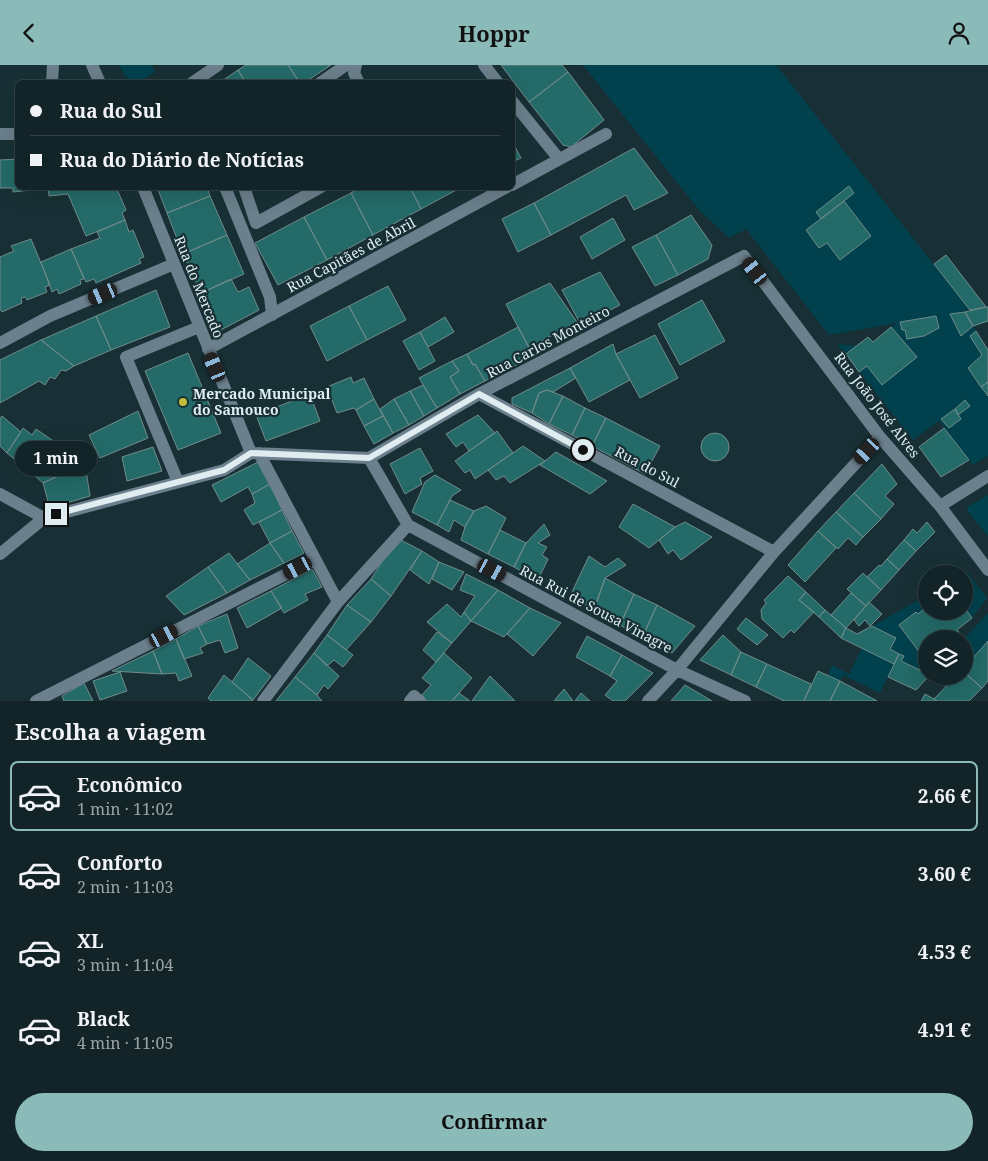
<!DOCTYPE html>
<html lang="pt">
<head>
<meta charset="utf-8">
<style>
	:root { --surface:#122428; --page:#1f3034; --text:#f1f3f6; --muted:#9ca4a8; --line:#314145; --accent:#8bbbb9 }
	body { margin:0; font-family:"Noto Serif",serif; background:var(--page); color:var(--text); height:100vh; display:flex; flex-direction:column; font-size:19px; white-space:nowrap }
	* { box-sizing:border-box; margin:0 }
	p { font-size:16px; color:var(--muted) }
	.icon { flex:none; width:28px; height:28px; fill:none; stroke:currentColor; stroke-width:2; stroke-linecap:round; stroke-linejoin:round }
	.map { position:relative; height:636px; overflow:hidden }
	.drawer { display:flex; flex-direction:column; background:var(--surface); flex:1 }
	.drawer>* { flex:none }
	.guide { position:absolute; left:15px; top:15px; width:500px; height:110px; border-radius:8px; box-shadow:0 5px 20px #0002,0 0 0 1px var(--line); display:grid; align-content:center; height:110px; padding:0 15px; background:var(--surface) }
	.tools { position:absolute; left:918px; top:500px; display:grid; gap:10px }
	.tools a { display:grid; place-items:center; width:55px; height:55px; border-radius:50%; background:var(--surface); box-shadow:0 5px 20px #0002,0 0 0 1px var(--line); font-size:25px }
	.end { position:absolute; width:22px; height:22px; margin:-11px; border:6px solid #dfedf0; background:#111; box-shadow:0 0 0 2px #111 }
	.from { border-radius:50% }
	.bubble { position:absolute; height:35px; border-radius:18px; background:var(--surface); box-shadow:0 5px 20px #0002,0 0 0 1px var(--line); font-size:16px; font-weight:700; line-height:35px; text-align:center }
	.car { position:absolute; width:15px; height:30px; margin:-15px -8px; border-radius:6px; box-shadow:0 0 4px 1px #0007; background:linear-gradient(#222 24%,#8ab4d8 0 40%,#222 0 76%,#8ab4d8 0 86%,#222 0) }
	.guide b { display:flex; align-items:center; gap:18px; height:48px; font-size:19px }
	.guide b+b { border-top:1px solid var(--line) }
	.guide i { width:12px; height:12px; background:var(--text) }
	ul { padding:0; list-style:none }
	li { display:flex; align-items:center; gap:15px; height:70px; margin:0 10px 8px; padding:0 5px; border:2px solid transparent; border-radius:8px }
	li div { flex:1 }
	li b { display:block; font-size:19px }
	li em { font-style:normal; font-weight:700 }
	li.current { border-color:var(--accent) }
	li>.icon { width:45px; height:45px; stroke-width:1.5 }
	h2 { padding:0 15px; font-size:22px; line-height:60px }
	.action { display:flex; gap:10px; margin-top:auto; padding:10px 15px }
	.action a { flex:1; height:58px; border-radius:30px; background:var(--accent); color:#111; font-size:20px; font-weight:700; line-height:58px; text-align:center }
	header { display:flex; justify-content:space-between; align-items:center; height:65px; padding:0 15px; background:var(--accent); color:#111; font-size:22px; font-weight:700 }
	.map>svg:first-child { display:block }
</style>
</head>
<body>
<header><svg class="icon" aria-label="back" viewBox="0 0 24 24"><path d="M15 5l-7 7 7 7"/></svg>Hoppr<svg class="icon" aria-label="person" viewBox="0 0 24 24"><circle cx="12" cy="8" r="4"/><path d="M4 21q1-7 8-7t8 7"/></svg></header>
<div class="map">
<svg width="988" height="636" viewBox="0 0 988 636">
	<rect width="100%" height="100%" fill="#183035"/>
	<path fill="#00414d" fill-rule="evenodd" d="M119,0h33l3,7c-20,13 -24,16 -36,-7z
		M583,0h193l194,245 -20,4 11,22 12,-10 3,5 -6,5 12,19 -14,13 20,28v60l-15,9 -34,-44 -26,19 -76,-96 19,2 -10,9 13,17 8,-6 50,-9 -26,-30 7,-4 -69,12 -83,-106 -17,9 -30,-28zM849,122l5,6 -10,8 27,35 -31,24 -13,-17 -8,5 -13,-17 15,-12 -5,-7zM936,252l2,11 -14,8 -17,3 -2,-9h-3l-2,-8zM965,336l5,5 -12,9 2,4 -11,9 -8,-9z
		M988,430v41l-20,-24 -1,-5z
		M968,508l19,25 -15,20 -8,-11v-31z
		M926,531v11l-8,7 -2,-2 -17,14 27,35 -8,8 -17,-8 2,-5 -13,-7 5,-11 -23,-12z
		M988,548v28l-24,27v-29z
		M862,583l32,16 -14,29 -37,-18 -3,6 -12,-6 4,-10 17,9z"/>
	<path fill="#246a68" stroke="#708c8a" d="M246,0h42l12,18h-54l-8,-13z
		M288,0h43l-27,18h-4z
		M501,0h61l6,7 -39,30z
		M238,5l8,13h-27z
		M568,7l36,48 -33,27 -8,-2 -34,-43z
		M512,76l9,17 -9,4z
		M634,83l34,45 -34,17 -8,-15 -75,40 -17,-32z
		M18,94v28h13v3l-18,2v-4h-13v-28z
		M849,121l5,7 -33,26 -5,-7z
		M48,122h68l10,23 -4,3 3,7 -39,16 -18,-42 -19,2z
		M157,122h50l3,9 -43,17z
		M361,122h49l11,22 -48,26 -22,-42z
		M410,122h52l-41,22z
		M351,128l22,42 -46,25 -23,-43z
		M210,131l17,39 -44,19 -16,-41z
		M844,136l27,35 -31,24 -13,-17 -8,5 -13,-18z
		M534,138l17,32 -33,17 -16,-33z
		M691,150l21,30 -4,14 -30,16 -22,-40z
		M304,152l23,43 -49,25 -23,-42z
		M613,153l12,22 -33,19 -12,-22z
		M125,155l4,12 4,-2 11,27 -5,2 2,4 -45,20 -2,-4 -8,3 -15,-33 29,-11 -3,-6z
		M227,170l17,39 -43,19 -18,-39z
		M656,170l22,40 -23,11 -23,-39z
		M31,174l19,46 -5,2 2,5 -20,8 -2,-3 -4,1 1,5 -20,9 -2,-3v-52l14,-6 -3,-5z
		M71,184l13,30 -4,1 1,4 -22,10 -2,-5 -5,3 -11,-30z
		M946,190l40,52 -16,3 -36,-46z
		M600,207l20,33 -39,20 -19,-35z
		M231,214l7,13 11,-5 10,23 -42,22 -16,-39z
		M550,218l27,39 -48,26 -23,-44z
		M388,221l18,34 -39,20 -18,-34z
		M156,225l14,37 -59,23 -15,-34z
		M702,235l23,41 -45,24 -22,-41z
		M349,241l18,34 -40,21 -17,-35z
		M986,242h2v14l-15,5 -8,-14z
		M965,247l8,14 -12,10 -11,-22z
		M96,251l15,34 -37,16 -33,-26z
		M936,251l3,12 -15,8 -17,3 -2,-9h-3l-2,-8z
		M445,252l9,15 -26,15 -8,-15z
		M518,262l16,29 -49,25 -10,-17 -2,1 -6,-11z
		M891,262l26,30 -35,28 -15,-19 -8,6 -13,-18 22,-17 5,5z
		M976,266l12,19v32l-7,5 -13,-19 14,-13 -12,-19z
		M420,267l15,29 -16,9 -16,-29z
		M655,270l23,43 -38,20 -24,-44z
		M41,275l33,26 -8,5 -5,-1 -6,9 -5,-2 -5,8 -6,-4 -39,22v-43z
		M613,279l3,10 14,26 -41,22 -19,-34z
		M188,288l33,80 -43,17 -33,-79z
		M467,289l6,11 2,-1 10,17 -25,13 -10,-17 9,-6 -7,-10z
		M452,296l7,10 -9,6 10,17 -23,14 -18,-30z
		M570,303l6,10 -23,14 -6,-2 -8,3 -7,20 -20,-9v-6z
		M351,312l2,6 11,-5 10,21 -18,11 -2,-2 -17,5 -10,-26z
		M988,317v14l-7,-9z
		M423,320l14,23 -13,8 -14,-25z
		M547,325l16,6 -14,28 -17,-11 7,-20z
		M410,326l14,25 -15,9 -15,-26z
		M310,329l10,27 -54,20 -10,-26z
		M563,331l22,12 -13,27 -23,-11z
		M374,334l9,17 -19,10 -8,-16z
		M394,334l15,26 -16,8 -13,-24z
		M965,335l5,6 -12,9 -3,-6z
		M585,343l21,10 -14,28 -20,-11z
		M955,344l6,10 -12,9 -8,-9z
		M138,346l10,27 -48,20 -11,-23z
		M478,350l17,18 -26,18 -6,-9 -7,5 -10,-13z
		M2,351l19,16 -14,21 -7,-7v-27z
		M383,351l10,17 -19,11 -10,-18z
		M606,353l54,28 -15,28 -53,-28z
		M23,363l9,7 4,-6 16,11 -23,31 -22,-18z
		M944,363l25,32 -28,17 -22,-30z
		M497,366l16,22 -38,26 -5,-9 -5,3 -10,-12z
		M701 382a14 14 0 1 1 28 0a14 14 0 1 1-28 0Z
		M523,381l22,15 -35,22 -6,-7 -8,4 -8,-10z
		M46,382l27,22 -30,14 -14,-12z
		M153,382l9,24 -35,10 -5,-24z
		M420,383l13,23 -13,7 2,6 -17,10 -15,-30z
		M556,387l51,29 -17,13 -50,-29z
		M258,397l12,22 -18,10 -4,-7 -27,15 -9,-17z
		M85,399l5,32 -40,12 -7,-25z
		M882,399l15,20 -12,12 9,8 -13,15 -27,-26z
		M435,410l26,15 -9,6 -15,29 -25,-13 13,-30z
		M270,419l12,26 -29,15 -9,-15 11,-7 -3,-9z
		M854,428l27,26 -18,18 -27,-25z
		M450,435l24,11 -9,16 -11,-7 -5,12 -12,-7z
		M633,439l42,23 -26,21 -30,-21z
		M486,441l20,12 -18,36 -27,-14 4,-13 9,-16z
		M282,445l10,21 -22,12 -11,-21z
		M836,447l27,25 -7,8 -8,-7 -10,11 -20,-18z
		M685,457l27,15 -31,23 -8,-10 -5,4 -9,-14 16,-13z
		M927,457l8,10 -19,19 -12,-11 9,-11 4,4z
		M544,459l6,11 -12,8 9,4 -5,8 6,4 -10,21 -24,-13 12,-24z
		M500,465l26,13 -12,24 -26,-13z
		M292,466l12,22 -20,10 -14,-20z
		M818,466l18,17 -31,34 -17,-17z
		M397,473l25,13 -31,45 -20,-17z
		M904,475l12,11 -17,19 -12,-11z
		M270,478l14,20 -34,17 -13,-16z
		M422,486l17,11 -10,22 -19,-14z
		M229,488l21,27 -23,13 -19,-26z
		M589,491l16,11 13,-9 8,7 -21,13 -11,32 -24,-14z
		M887,494l12,11 -18,20 -14,-13 12,-12 2,1z
		M439,497l25,10 -12,18 -20,-11z
		M208,502l19,26 -43,22 -18,-19z
		M312,504l10,18 -17,7 3,6 -24,13 -13,-22z
		M863,508l18,17 -15,16 -19,-17z
		M466,509l32,16 -27,31 -7,-9 11,-16 -15,-6z
		M788,511l18,16 -7,8 15,12 -20,21 -3,-3 -8,8 -21,-19 -1,-9 5,-7 -2,-3z
		M605,513l29,16 -14,31 -26,-15z
		M371,514l20,17 -20,26 -24,-17z
		M498,525l32,18 -26,29 -33,-16z
		M271,526l11,17 -35,20 -10,-20z
		M806,527l19,18 -6,7 -20,-17z
		M851,528l15,13 -20,22 -15,-13z
		M634,529l23,11 -15,33 -22,-13z
		M869,537l13,12 -12,12 -5,-6 -6,6 -5,-6z
		M447,539l14,13 3,-5 7,9 -19,22 -25,-21z
		M347,540l24,17 -25,28 -19,-15z
		M657,540l38,21 -23,27 -30,-15z
		M926,542v4h38v-4l8,11 -15,12 2,2 -9,7h-24v22l-27,-36 17,-13 2,2z
		M530,543l31,15 -28,33 -26,-22z
		M825,545l21,18 -5,10 -22,-21z
		M227,549l11,34 -13,5 -5,-13 -13,4 -9,-18z
		M746,553l22,17 -11,10 -20,-16z
		M198,561l9,18 -7,4 3,5 -19,6 -8,-20z
		M872,561l24,12 -6,11 9,5 -5,10 -53,-26 5,-10 11,6z
		M437,567l15,11 -16,19 -13,-12z
		M327,570l26,20 -10,12 -9,-7 -7,6 -13,-13z
		M723,570l18,17 -10,23 -31,-15z
		M587,571l35,19 -12,21 -34,-19z
		M176,574l16,37 -13,5 -3,-8 -14,1 -9,-23z
		M988,576v40l-6,7 -18,-16v-4z
		M153,586l9,23 -50,-3z
		M741,587l26,12 -11,23 -25,-12z
		M314,588l25,23 -11,13 -4,-4 -7,10 -22,-18z
		M444,588l28,25 -20,23h-25l-6,-5 10,-11 -9,-7z
		M899,589l5,2 -3,5 25,12v3h3l-13,14 -28,-13z
		M622,590l31,18 -28,28h-12l-8,-6 12,-14 -7,-5z
		M248,593l23,18 -18,24 -21,-18z
		M767,599l44,20 -7,17h-20l-28,-14z
		M818,606l22,10 -10,20h-26z
		M120,607l7,19 -27,9 -7,-19z
		M964,607l18,16 -13,13h-32l-3,-2 22,-23h8z
		M224,610l29,25 -1,1h-41l-3,-3z
		M490,611l25,25h-43z
		M295,612l22,18 5,6h-46z
		M840,616l37,20h-47z
		M84,618l9,18h-29l-2,-5z
		M685,620l27,16h-41z
		M564,624l9,12h-19z
		M459,628l11,8h-18z
		M581,628l9,8h-15z
		M925,629l9,5 3,2h-16z"/>
	<g fill="none" stroke-linecap="round" stroke-linejoin="round">
		<path stroke="#6b7f8c" stroke-width="12" d="M92,0l8,18
			M356,0l-2,8 5,10
			M484,0l14,18
			M52,18l1,-18
			M192,18l26,-18
			M320,18l26,-18
			M512,36l47,58
			M0,69h18
			M512,120l94,-51
			M143,122l108,266
			M225,122l45,110 2,18
			M244,122l12,36 65,-36
			M0,278l50,-27 124,-52
			M208,284l299,-162
			M479,329l295,158
			M259,388l79,149 70,-77
			M369,393l110,-64 265,-138 136,181 60,69 48,64
			M178,417l-52,-125 73,-30
			M0,429l44,24
			M940,441l48,-30
			M408,460l269,145 68,31
			M0,489l44,-36 180,-48 27,-17 118,5 39,67
			M36,636l278,-141
			M263,636l75,-99
			M410,636l4,-5 6,5
			M648,636l29,-31 97,-118 106,-115"/>
	</g>
	<g fill="none" stroke-linecap="round" stroke-linejoin="round">
		<path stroke="#dfedf0" stroke-width="6" d="M56,449l168,-44 27,-17 118,5 110,-64 104,56"/>
	</g>
	<circle fill="#c3bd3e" stroke="#183035" stroke-width="2" cx="183" cy="337" r="5"/>
	<g text-anchor="middle" stroke-width="4.5" stroke-linejoin="round" paint-order="stroke">
		<g font-size="14" fill="#dfedf0" stroke="#183035">
			<text transform="translate(351 190) rotate(-28)" y="5">Rua Capitães de Abril</text>
			<text transform="translate(199 222) rotate(68)" y="5">Rua do Mercado</text>
			<text transform="translate(548 277) rotate(-28)" y="5">Rua Carlos Monteiro</text>
			<text transform="translate(877 340) rotate(52)" y="5">Rua João José Alves</text>
			<text transform="translate(647 402) rotate(28)" y="5">Rua do Sul</text>
			<text transform="translate(596 544) rotate(28)" y="5">Rua Rui de Sousa Vinagre</text>
		</g>
		<g font-size="14" font-weight="bold" fill="#dfedf0" stroke="#183035" text-anchor="start">
			<text x="193" y="334">Mercado Municipal<tspan x="193" dy="16">do Samouco</tspan></text>
		</g>
	</g>
</svg>
<div class="tools">
<a><svg class="icon" aria-label="locate" viewBox="0 0 24 24"><circle cx="12" cy="12" r="6"/><path d="M12 2v4M12 18v4M2 12h4M18 12h4"/></svg></a>
<a><svg class="icon" aria-label="layers" viewBox="0 0 24 24"><path d="M12 4l9 5-9 5-9-5zM3 14l9 5 9-5"/></svg></a>
</div>
<i class="end from" style="left:583px;top:385px"></i>
<i class="end" style="left:56px;top:449px"></i>
<div class="bubble" style="left:15px;top:376px;width:82px">1 min</div>
<i class="car" style="left:755px;top:206px;rotate:323deg"></i>
<i class="car" style="left:103px;top:229px;rotate:247deg"></i>
<i class="car" style="left:215px;top:302px;rotate:337deg"></i>
<i class="car" style="left:867px;top:386px;rotate:223deg"></i>
<i class="car" style="left:298px;top:503px;rotate:243deg"></i>
<i class="car" style="left:492px;top:505px;rotate:118deg"></i>
<i class="car" style="left:164px;top:571px;rotate:63deg"></i>
<div class="guide">
<b><i class="from"></i>Rua do Sul</b>
<b><i></i>Rua do Diário de Notícias</b>
</div>
</div>
<section class="drawer">
<h2>Escolha a viagem</h2>
<ul>
<li class="current"><svg class="icon" aria-label="car" viewBox="0 0 24 24"><path d="M5 17H2v-5l4-1 3-4h7l3 4 3 1v5h-3M9 17h6M6 11h13"/><circle cx="7" cy="17" r="2"/><circle cx="17" cy="17" r="2"/></svg><div><b>Econômico</b><p>1 min · 11:02</p></div><em>2.66 €</em></li>
<li><svg class="icon" aria-label="car" viewBox="0 0 24 24"><path d="M5 17H2v-5l4-1 3-4h7l3 4 3 1v5h-3M9 17h6M6 11h13"/><circle cx="7" cy="17" r="2"/><circle cx="17" cy="17" r="2"/></svg><div><b>Conforto</b><p>2 min · 11:03</p></div><em>3.60 €</em></li>
<li><svg class="icon" aria-label="car" viewBox="0 0 24 24"><path d="M5 17H2v-5l4-1 3-4h7l3 4 3 1v5h-3M9 17h6M6 11h13"/><circle cx="7" cy="17" r="2"/><circle cx="17" cy="17" r="2"/></svg><div><b>XL</b><p>3 min · 11:04</p></div><em>4.53 €</em></li>
<li><svg class="icon" aria-label="car" viewBox="0 0 24 24"><path d="M5 17H2v-5l4-1 3-4h7l3 4 3 1v5h-3M9 17h6M6 11h13"/><circle cx="7" cy="17" r="2"/><circle cx="17" cy="17" r="2"/></svg><div><b>Black</b><p>4 min · 11:05</p></div><em>4.91 €</em></li>
</ul>
<div class="action"><a>Confirmar</a></div>
</section>
</body>
</html>
